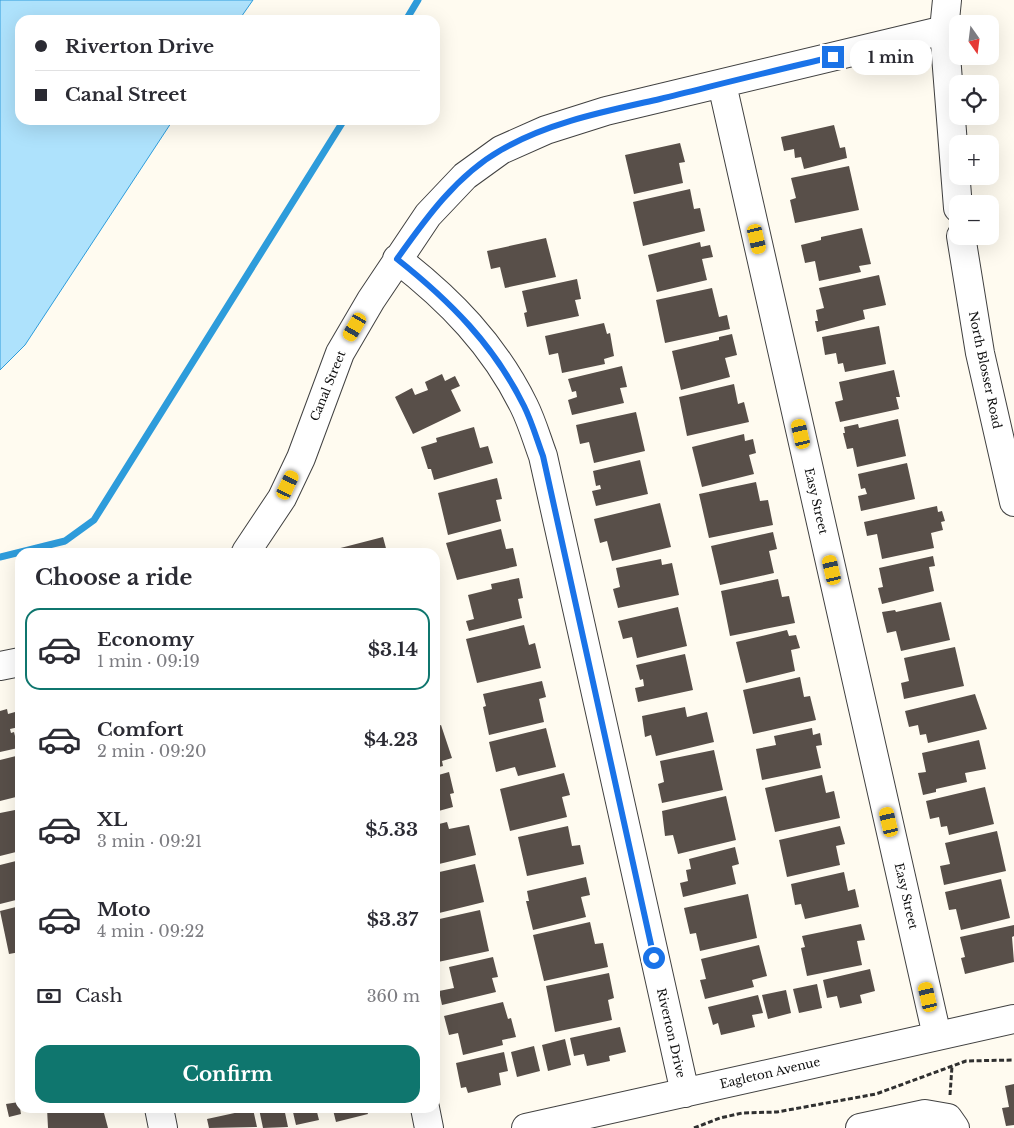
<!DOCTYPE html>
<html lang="en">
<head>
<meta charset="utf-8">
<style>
	:root { --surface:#fff; --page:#f2f2f3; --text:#2b2b33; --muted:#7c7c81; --line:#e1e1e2; --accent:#0f766e }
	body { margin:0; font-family:"Libre Baskerville",serif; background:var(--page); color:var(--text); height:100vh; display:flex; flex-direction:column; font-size:19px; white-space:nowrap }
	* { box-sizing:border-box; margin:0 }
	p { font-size:16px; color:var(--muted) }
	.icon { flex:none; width:28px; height:28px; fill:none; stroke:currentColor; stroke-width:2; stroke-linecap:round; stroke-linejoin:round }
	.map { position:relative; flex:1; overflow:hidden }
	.drawer { position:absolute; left:15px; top:548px; width:425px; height:565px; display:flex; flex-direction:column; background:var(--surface); border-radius:15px; box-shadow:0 5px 20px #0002 }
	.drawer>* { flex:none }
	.guide { position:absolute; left:15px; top:15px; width:425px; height:110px; border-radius:15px; box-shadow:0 5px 20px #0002; display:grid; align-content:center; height:110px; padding:0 20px; background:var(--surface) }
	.needle { width:32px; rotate:166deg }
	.tools { position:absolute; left:949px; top:15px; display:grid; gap:10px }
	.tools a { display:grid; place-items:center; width:50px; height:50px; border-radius:10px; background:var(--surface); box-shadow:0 5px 20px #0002; font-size:25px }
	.end { position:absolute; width:22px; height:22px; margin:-11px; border:6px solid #1a73e8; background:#fff; box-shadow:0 0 0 2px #fff }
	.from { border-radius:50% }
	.bubble { position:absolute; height:35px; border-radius:15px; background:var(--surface); box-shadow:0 5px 20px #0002; font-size:16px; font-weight:800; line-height:35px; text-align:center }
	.car { position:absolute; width:15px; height:30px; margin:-15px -8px; border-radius:6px; box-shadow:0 0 4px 1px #0007; background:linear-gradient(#f5c518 24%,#345 0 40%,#f5c518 0 76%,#345 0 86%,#f5c518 0) }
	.guide b { display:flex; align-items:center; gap:18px; height:48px; font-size:19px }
	.guide b+b { border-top:1px solid var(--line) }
	.guide i { width:12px; height:12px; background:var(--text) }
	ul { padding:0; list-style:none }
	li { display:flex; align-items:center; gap:15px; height:82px; margin:0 10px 8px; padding:0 10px; border:2px solid transparent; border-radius:15px }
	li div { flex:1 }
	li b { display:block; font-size:19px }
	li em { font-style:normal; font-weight:800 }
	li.selected { border-color:var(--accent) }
	li>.icon { width:45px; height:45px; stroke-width:1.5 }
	h2 { padding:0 20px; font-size:22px; line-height:60px }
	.pay { display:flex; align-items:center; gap:12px; height:55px; padding:0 20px; font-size:19px }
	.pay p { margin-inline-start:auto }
	.action { display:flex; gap:10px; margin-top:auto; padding:10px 20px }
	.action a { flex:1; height:58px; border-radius:15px; background:var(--accent); color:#fff; font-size:20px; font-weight:800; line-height:58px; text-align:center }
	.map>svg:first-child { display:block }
</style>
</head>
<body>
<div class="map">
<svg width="1014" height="1128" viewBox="0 0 1014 1128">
	<rect width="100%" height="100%" fill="#fffbf0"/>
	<path fill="#aee2fc" stroke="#2e9cdb" d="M0,0h253l-14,20h-219v100h153l-148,225 -25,25z"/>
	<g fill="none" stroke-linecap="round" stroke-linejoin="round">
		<path stroke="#2e9cdb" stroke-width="7" d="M406,20l12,-20
			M0,557l65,-16 29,-21 250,-400"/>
	</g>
	<path fill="#584f49" d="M834,125l6,23 5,-1 2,11 -43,11 -3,-12 -6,1 -1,-9 -10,2 -3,-14z
		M680,143l5,19 -6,1 4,20 -49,11 -9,-39z
		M849,166l10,44 -64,13 -5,-23 6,-2 -5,-20z
		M690,189l4,20 6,-1 5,23 -62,15 -10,-44z
		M862,228l9,36 -12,2 2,6 -42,9 -4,-20 -10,2 -4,-18 20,-5v-3z
		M546,238l10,39 -51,11 -5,-21 -9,2 -4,-18z
		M700,242l1,5 9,-2 3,12 -11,2 5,21 -50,12 -9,-37z
		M879,275l7,30 -23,5 2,9 -48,13 -2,-11h3l-2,-11 8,-2 -5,-20z
		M577,279l4,20 -6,1 4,16 -52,11 -3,-14 3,-1 -5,-21z
		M712,288l7,29 8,-2 3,14 -65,14 -9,-43z
		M604,323l3,11 3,-1 4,23 -10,3 1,5 -43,9 -4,-20 -9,2 -4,-19z
		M879,326l7,38 -41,8 -2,-9 -5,1 -2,-11 -11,2 -3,-18z
		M732,334l5,21 -12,3 5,19 -49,13 -9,-39 47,-11v-3z
		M622,366l5,21 -7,1 4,15 -52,12 -4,-15 9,-3 -1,-6 -4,1 -4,-13z
		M894,370l6,27h-4l3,12 -59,13 -5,-20 8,-2 -4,-18z
		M442,374l3,7 10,-5 5,10 -9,4 10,21 -48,23 -18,-37 17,-9 3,7 13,-5 -3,-8z
		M734,384l4,20 6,-2 5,20 -62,14 -8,-39z
		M636,412l9,39 -51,12 -5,-21 -9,2 -4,-19z
		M898,419l8,37 -49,11 -4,-19 -6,1 -4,-16h2l-1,-6 14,-3 1,4z
		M474,427l6,21 8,-2 5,17 -59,17 -3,-11h-3l-7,-22 16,-5 -1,-4z
		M744,434l1,7 8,-2 3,14 -7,2 5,19 -52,13 -10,-40z
		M640,460l8,34 -52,12 -4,-15 9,-2 -1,-4 -4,1 -3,-15z
		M907,463l8,36 -54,12 -3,-15 9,-2 -2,-6 -4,1 -3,-15z
		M497,478l5,21 -6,1 5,21 -53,14 -10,-42z
		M756,482l4,19 8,-1 5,25 -64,13 -10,-44z
		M660,503l11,44 -59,14 -5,-20 -7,2 -6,-24z
		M937,506l1,6 4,-1 3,10 -4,1 2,8 -12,3 3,15 -52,11 -5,-25 -10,2 -3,-14z
		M501,529l5,20 7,-1 4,18 -60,14 -11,-37z
		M773,532l4,17 -8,2 5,22 -54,12 -9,-39z
		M383,537l4,15h-62z
		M933,556l2,10 -6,1 5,24 -52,13 -4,-16 5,-1 -4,-19z
		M661,559l1,6 10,-2 7,32 -61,13 -5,-19 7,-2 -4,-19z
		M519,578l4,20 -5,1 4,19 -53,13 -3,-10 8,-2 -6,-24 24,-6 -1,-5z
		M778,579l4,18 7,-1 6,27 -65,13 -9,-45z
		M941,602l9,38 -49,11 -5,-20 -9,2 -5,-21 13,-2 1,2z
		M678,607l9,39 -50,12 -5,-21 -9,2 -5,-18z
		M524,625l5,20 6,-2 6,25 -64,15 -11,-44z
		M787,630l2,6 7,-1 4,13 -9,2 4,21 -49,12 -10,-41z
		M955,647l9,39 -60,13 -3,-16 8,-2 -5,-23z
		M685,654l8,36 -55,12 -3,-14 9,-2 -1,-7 -3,1 -4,-15z
		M800,677l4,20 6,-1 6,24 -63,14 -10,-44z
		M542,681l4,16 -7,2 5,23 -55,13 -6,-28 3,-1 -3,-12z
		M975,694l12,35 -59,14 -2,-9 -6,1 -2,-10 -9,2 -4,-16z
		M685,707l2,10 20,-5 7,30 -58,14 -5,-21 -6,2 -3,-21z
		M7,709l1,5 7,-2 4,15 -9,2 1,4 3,-1 4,16 -18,4v-41z
		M441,725l11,33 -10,3 1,5 -8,2v-41z
		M546,728l10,39 -38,9 -3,-9 -19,5 -7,-30z
		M812,728l1,7 7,-2 2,12 -6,1 5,22 -59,12 -6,-31 20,-4 -2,-9z
		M979,740l7,29 -21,4 2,9 -31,7v3l-13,3 -5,-22 8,-1 -4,-19z
		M714,750l9,40 -61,13 -4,-19 6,-2 -4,-21z
		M20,755v41l-20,5v-41z
		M449,772l5,21 -4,1 3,13 -18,5v-36z
		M564,773l6,22 -8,2 5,20 -57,14 -10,-42z
		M822,775l4,18 8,-2 6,27 -65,14 -10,-44z
		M985,787l9,37 -45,11 -2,-9 -6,1 -2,-10 -9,2 -4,-18z
		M726,796l10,44 -58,14 -5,-19 -8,1 -3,-25z
		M20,809v42l-20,5v-43z
		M447,822l2,7 20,-4 7,30 -41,10v-40z
		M568,826l4,20 8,-1 4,19 -57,12 -9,-39z
		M840,826l5,18 -9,2 4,19 -53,12 -8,-37z
		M997,831l9,40 -62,14 -4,-19 10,-2 -5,-21z
		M735,847l4,17 -7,2 4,18 -53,13 -3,-14 8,-2 -2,-11 5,-1 -2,-10z
		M20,860v39l-20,5v-39z
		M475,864l9,38 -49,12v-41z
		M844,872l4,19 7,-2 4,18 -54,12 -4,-15 -6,1 -4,-21z
		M586,877l4,18 -9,2 5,20 -53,13 -7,-29h3l-2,-10z
		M1001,879l9,39 -49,12 -5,-21 -7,1 -4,-18z
		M748,894l9,44 -57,13 -4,-18 -6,1 -6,-26z
		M20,906v46l-11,2 -9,-43z
		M480,910l9,41 -51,11 -3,-16v-26z
		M590,922l5,22 8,-1 5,24 -64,14 -11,-46z
		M861,924l4,16 -8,1 5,24 -55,11 -6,-28 4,-1 -3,-11z
		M1014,925v11l-2,1 2,25 -49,12 -4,-16 4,-1 -5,-20z
		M759,945l8,31 -15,4 2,7 -49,12 -5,-19 6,-1 -5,-20z
		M493,957l5,20 -6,1 4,14 -54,13 -3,-14 15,-3 -5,-21z
		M870,969l5,22 -15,4 2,8 -22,5 -3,-12 -10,2 -4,-18z
		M609,973l5,25 -6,2 4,20 -57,12 -9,-46z
		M817,984l5,24 -23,5 -6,-24z
		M786,990l5,23 -23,6 -6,-24z
		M758,995l5,18 -11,2 3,12 -34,8 -3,-12 -5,2 -5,-18z
		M503,1002l5,17 3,-1 5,19 -14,3 1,5 -40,10 -5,-22 -9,2 -5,-19z
		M620,1027l6,25 -17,4 1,5 -23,5 -3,-12 -10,2 -4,-18z
		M565,1039l6,26 -23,6 -6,-26z
		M534,1046l6,25 -23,6 -6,-25z
		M504,1052l4,19 -9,2 2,12 -33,8 -2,-6 -5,1 -5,-25z
		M1014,1084v41l-8,1 -4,-18 7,-1 -4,-21z
		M19,1102l2,12 -12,3 -3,-13z
		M47,1108h62l1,3 -6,2 4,15h-60z
		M284,1108l4,19 -25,1 -4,-19z
		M292,1108h24l3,12 -23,5z
		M321,1108h45l2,6 -32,8 -3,-12 -11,3z
		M253,1109l4,18 -48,1 -2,-9z"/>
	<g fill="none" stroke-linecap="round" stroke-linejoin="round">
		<defs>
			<path id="minor" d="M947,0l-3,30 14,178
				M722,84l215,952
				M961,236l19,117 34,149
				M397,259c53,41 97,86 127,147 8,16 13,34 19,50l142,637
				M246,552l36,-54 19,-40 39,-105 31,-53 57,-85 37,-39 36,-26 45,-20 60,-19 338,-81
				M0,666l20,-4
				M159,1108l4,20
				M425,1108l4,20
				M526,1128l488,-109
				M860,1128l65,-14 23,4 7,10"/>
		</defs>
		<use href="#minor" stroke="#414141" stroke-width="30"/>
		<path stroke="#303030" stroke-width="3" stroke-dasharray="5 2.5" stroke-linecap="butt" d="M950,1095l2,-29
			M694,1128l26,-10 22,-5 35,-1 99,-18 90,-33 48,-1"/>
		<use href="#minor" stroke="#fff" stroke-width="28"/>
	</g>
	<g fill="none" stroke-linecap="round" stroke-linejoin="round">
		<path stroke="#1a73e8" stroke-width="6" d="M654,958l-111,-502c-6,-16 -11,-34 -19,-50 -30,-61 -74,-105 -127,-147 29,-41 60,-84 104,-109 48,-28 106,-39 159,-51 57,-14 115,-29 173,-42"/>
	</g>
	<g text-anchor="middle" stroke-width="5" stroke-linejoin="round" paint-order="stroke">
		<g font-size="12" fill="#0e0e0e" stroke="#fff">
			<text transform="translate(985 370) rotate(78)" y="4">North Blosser Road</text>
			<text transform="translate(328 386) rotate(-68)" y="4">Canal Street</text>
			<text transform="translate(816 501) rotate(77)" y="4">Easy Street</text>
			<text transform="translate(906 896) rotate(77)" y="4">Easy Street</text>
			<text transform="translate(671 1033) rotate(77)" y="4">Riverton Drive</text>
			<text transform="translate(770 1073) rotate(-13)" y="4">Eagleton Avenue</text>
		</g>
	</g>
</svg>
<div class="tools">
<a><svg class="needle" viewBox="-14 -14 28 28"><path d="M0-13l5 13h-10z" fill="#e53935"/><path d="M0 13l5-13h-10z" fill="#7c7c81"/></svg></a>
<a><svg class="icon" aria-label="locate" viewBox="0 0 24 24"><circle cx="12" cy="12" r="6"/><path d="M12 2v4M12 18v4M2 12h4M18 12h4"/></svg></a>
<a>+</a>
<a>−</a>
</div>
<i class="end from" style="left:654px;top:958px"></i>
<i class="end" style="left:833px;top:57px"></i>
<div class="bubble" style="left:850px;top:40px;width:82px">1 min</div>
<i class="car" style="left:757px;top:239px;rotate:167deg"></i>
<i class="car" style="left:355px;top:327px;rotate:210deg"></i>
<i class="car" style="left:801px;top:434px;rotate:347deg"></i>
<i class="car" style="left:288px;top:485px;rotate:25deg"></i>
<i class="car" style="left:832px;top:570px;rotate:347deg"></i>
<i class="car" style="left:889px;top:822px;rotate:347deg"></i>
<i class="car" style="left:928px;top:997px;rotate:347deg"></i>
<div class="guide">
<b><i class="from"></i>Riverton Drive</b>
<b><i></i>Canal Street</b>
</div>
<section class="drawer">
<h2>Choose a ride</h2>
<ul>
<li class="selected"><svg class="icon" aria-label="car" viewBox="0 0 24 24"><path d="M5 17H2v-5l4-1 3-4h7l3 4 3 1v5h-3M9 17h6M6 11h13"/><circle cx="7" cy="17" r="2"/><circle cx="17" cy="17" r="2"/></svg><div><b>Economy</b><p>1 min · 09:19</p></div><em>$3.14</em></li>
<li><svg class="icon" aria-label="car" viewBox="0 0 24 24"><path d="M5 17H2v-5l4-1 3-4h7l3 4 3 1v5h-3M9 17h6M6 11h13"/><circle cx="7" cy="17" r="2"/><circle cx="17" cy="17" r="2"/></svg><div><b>Comfort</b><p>2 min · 09:20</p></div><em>$4.23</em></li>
<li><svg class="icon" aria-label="car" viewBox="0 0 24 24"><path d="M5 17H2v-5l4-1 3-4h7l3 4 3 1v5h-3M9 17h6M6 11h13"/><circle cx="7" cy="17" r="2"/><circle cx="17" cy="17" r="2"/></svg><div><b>XL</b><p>3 min · 09:21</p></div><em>$5.33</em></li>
<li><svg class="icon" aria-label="car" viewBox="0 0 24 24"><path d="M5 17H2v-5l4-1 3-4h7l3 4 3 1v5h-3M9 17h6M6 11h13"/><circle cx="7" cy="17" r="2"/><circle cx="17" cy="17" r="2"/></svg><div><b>Moto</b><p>4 min · 09:22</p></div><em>$3.37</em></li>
</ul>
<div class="pay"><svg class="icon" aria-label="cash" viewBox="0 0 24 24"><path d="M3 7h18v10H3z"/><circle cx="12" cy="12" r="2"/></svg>Cash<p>360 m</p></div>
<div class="action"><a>Confirm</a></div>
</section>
</div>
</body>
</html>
